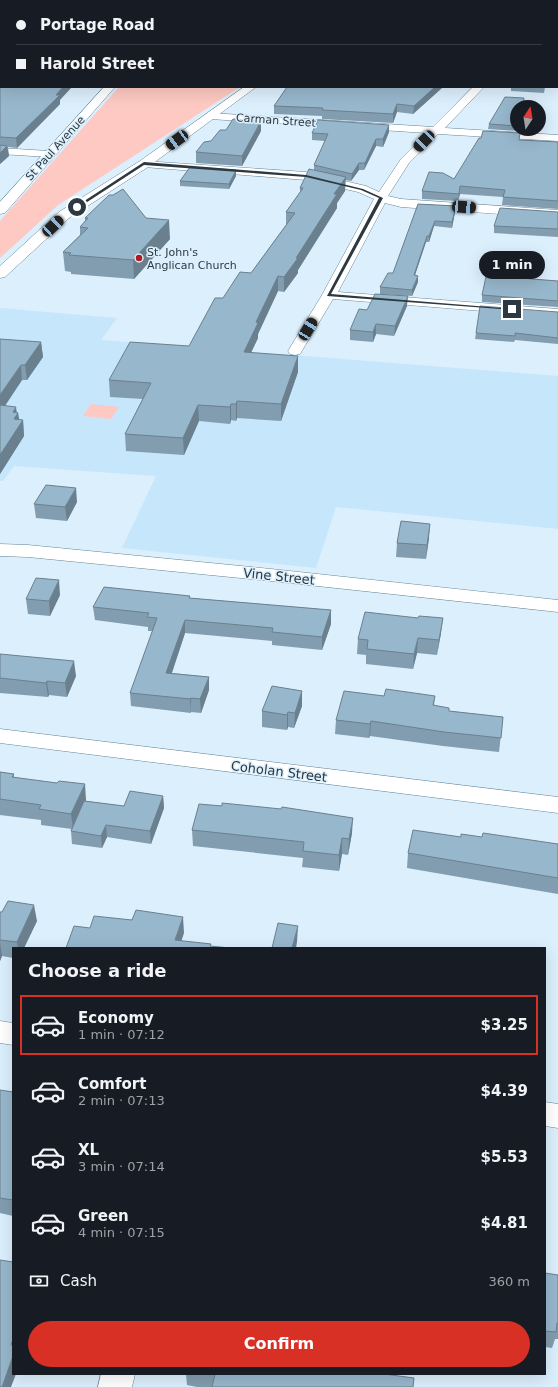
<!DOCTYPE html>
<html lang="en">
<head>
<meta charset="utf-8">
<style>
	:root { --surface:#171b24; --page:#242831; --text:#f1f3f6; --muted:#9ea1a6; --line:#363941; --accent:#d93025 }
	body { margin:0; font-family:"DejaVu Sans",sans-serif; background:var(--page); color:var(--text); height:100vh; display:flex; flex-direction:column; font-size:15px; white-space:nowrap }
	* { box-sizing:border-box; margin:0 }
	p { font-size:13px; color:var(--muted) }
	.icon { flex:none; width:22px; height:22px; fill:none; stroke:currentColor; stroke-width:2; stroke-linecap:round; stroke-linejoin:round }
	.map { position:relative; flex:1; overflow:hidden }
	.side { position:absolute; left:12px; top:947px; width:534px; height:428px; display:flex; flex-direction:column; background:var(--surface); border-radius:0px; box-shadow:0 4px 16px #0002 }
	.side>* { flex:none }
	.top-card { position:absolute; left:0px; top:0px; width:558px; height:88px; box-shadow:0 4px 16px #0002; display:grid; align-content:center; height:88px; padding:0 16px; background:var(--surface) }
	.needle { width:26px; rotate:12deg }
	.buttons { position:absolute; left:510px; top:100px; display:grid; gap:8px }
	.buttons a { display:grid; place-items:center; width:36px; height:36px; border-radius:50%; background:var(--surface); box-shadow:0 4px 16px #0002; font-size:20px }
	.end { position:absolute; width:18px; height:18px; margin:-9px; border:5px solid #2c3941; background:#fff; box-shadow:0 0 0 2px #fff }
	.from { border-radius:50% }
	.bubble { position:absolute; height:28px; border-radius:14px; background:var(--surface); box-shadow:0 4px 16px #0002; font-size:13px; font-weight:800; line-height:28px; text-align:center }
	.car { position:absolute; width:12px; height:24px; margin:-12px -6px; border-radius:5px; box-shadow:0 0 3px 1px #0007; background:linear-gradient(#222 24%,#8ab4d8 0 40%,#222 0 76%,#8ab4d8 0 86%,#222 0) }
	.top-card b { display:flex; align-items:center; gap:14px; height:38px; font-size:15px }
	.top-card b+b { border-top:1px solid var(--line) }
	.top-card i { width:10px; height:10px; background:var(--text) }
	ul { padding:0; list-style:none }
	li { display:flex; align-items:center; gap:12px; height:60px; margin:0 8px 6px; padding:0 8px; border:2px solid transparent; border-radius:0px }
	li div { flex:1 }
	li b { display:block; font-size:15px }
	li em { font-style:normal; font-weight:800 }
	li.active { border-color:var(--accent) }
	li>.icon { width:36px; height:36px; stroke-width:1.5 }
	h2 { padding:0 16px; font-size:18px; line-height:48px }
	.pay { display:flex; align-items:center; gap:10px; height:44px; padding:0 16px; font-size:15px }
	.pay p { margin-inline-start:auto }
	.button { display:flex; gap:8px; margin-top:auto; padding:8px 16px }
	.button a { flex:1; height:46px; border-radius:24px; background:var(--accent); color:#fff; font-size:16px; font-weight:800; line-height:46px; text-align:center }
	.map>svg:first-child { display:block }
</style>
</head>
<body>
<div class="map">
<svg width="558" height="1387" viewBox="0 0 558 1387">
	<rect width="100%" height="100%" fill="#dceffc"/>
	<path fill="#c6e6fb" d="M0,308l117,10 -16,22 457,36v153l-222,-22 -20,61 -194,-20 34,-72 -142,-10 -11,15h-3z"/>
	<path fill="#fdc9c2" d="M119,87h121l-182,118 -58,53v-37z
		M91,404l28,3 -8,12 -28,-3z"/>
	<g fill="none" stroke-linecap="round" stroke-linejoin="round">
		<defs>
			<path id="street" d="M540,0h9l-9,1z
				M0,1h1v6h-1z
				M557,24h1v6h-1z
				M557,76h1v6h-1z
				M473,87h11l-39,41 113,7v6l-120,-7 -29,29 -21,33 13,3 157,11v8l-157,-11 -16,-4 -47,89 220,17v8l-225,-18 -33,55 -5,1 -5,-1 -2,-3 34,-56 52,-96 -16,-7 -52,-12 -162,-13 -4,-1 -2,-2 2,-2 4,-1 162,11 60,14 13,6 22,-33 26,-26 -217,-14 -5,-3 5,-3 223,14z
				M0,148l49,3 4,1 2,2 -2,2 -4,1 -49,-3z
				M0,544l28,1 243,24 287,31v12l-287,-31 -243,-24 -28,-1z
				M0,729l558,68v16l-558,-70z
				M0,1021l13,2v22l-13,-2z
				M545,1102l13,2v24l-13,-2z
				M101,1374h34l-3,13h-34z"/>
			<path id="secondary" d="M104,87h11l-110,126 -5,1v-12z
				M244,87h12l-108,80 -79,51 -64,59 -5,1v-12l59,-54 81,-51z"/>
		</defs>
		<use href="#street" stroke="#668497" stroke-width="1"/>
		<use href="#secondary" stroke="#668497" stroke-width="1"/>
		<use href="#street" fill="#fff" fill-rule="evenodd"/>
		<use href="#secondary" fill="#fff" fill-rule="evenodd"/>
	</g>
	<path fill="#829daf" d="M0,5l60,95v4l-43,44 -9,-1 1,9 -9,8z
		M557,31h1v36h-1z
		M287,87h156l-30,27 -16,-2 -4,11 -71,-4v-3l-48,-2v-8z
		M511,87h34l-1,6 -33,-2z
		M517,107v22h3v2l-32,-2 1,-5z
		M389,125v7l-6,15 -7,-1 -12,24h-5l-8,11 -6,-1v11l-8,12v5l-39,62v3l-14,19 -6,-1 -20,43v4l-7,14 47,20 -17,49 -44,-3 -1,3 -5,-1 -1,4 -31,-3 -15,34 -58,-4 -1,-17 18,-35 -33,-2 -1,-17 80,-34 34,-48 28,-25 35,-48v-13l14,-20v-4l14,-18v-5l11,-24 -13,-1v-7z
		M261,131l-19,35 -46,-3v-11l15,-11z
		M519,140l39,2v67l-56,-4 1,-8 -43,-3 -2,7 -36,-2v-8l32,-12z
		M236,176l-7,13 -49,-3v-5z
		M418,204l38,2 -1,6 -3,16 -18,-2 -5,16h-3l-11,33 3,1v6l-6,14 -32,-2v-7l13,-14z
		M558,212v25l-64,-4v-7z
		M85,218h61l24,21 -36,40 -63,-5v-2l-6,-1 -2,-19 17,-17v-8l5,-6z
		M507,277l51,4v26l-76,-5v-7z
		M407,306l-13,30 -18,-2 -3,8 -23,-2v-10l17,-20z
		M558,312v32l-43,-4 -1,2 -39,-3 1,-6z
		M0,339l41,3 2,15 -16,23h-5l-17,26 13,7 1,7h4l1,16 -24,38z
		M77,502l-10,19 -31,-3 -2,-14z
		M429,538l-3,21 -30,-2 1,-14z
		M60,595l-10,21 -22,-2 -2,-15z
		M190,598l141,12v14l-9,26 -50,-5v-4l-87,-8 -13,40 37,4v13l-8,23 -10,-1v1l-60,-7 -1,-13 23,-62h-5v-4l-53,-7 -2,-13z
		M441,633l-4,22 -20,-2 -4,16 -47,-5v-9l-9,-1 1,-15z
		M0,654l76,22 -9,21 -18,-2 -1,2 -48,-4z
		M302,691v15l-8,22 -6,-1 -1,3 -25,-3v-16z
		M384,696h51l-1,10 15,2v3l54,6 -4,35 -56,-6 -73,-10 -1,2 -34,-4 1,-14z
		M0,772l14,2v3l72,23v1l38,5 39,-10 1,12 -13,36 -44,-7 -5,11 -30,-4 -1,-13 1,-2 -31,-4v-5l-41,-5z
		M192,830l160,3 -4,22 -6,-1 -3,17 -37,-4 1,-9 -110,-12z
		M461,837h21l76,7v50l-151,-26 1,-15z
		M0,912l37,9 -13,27h-11v10l-11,-2 -2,5z
		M0,1091l13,1v124l-13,-3z
		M545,1273l13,2v64h-3l-3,9 -7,-1z
		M186,1374h198l29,13h-216l-10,-2z"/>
	<path fill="#6a808f" d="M1,47v9l-1,1v-9z
		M63,87h9l-12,13v4l-43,44 -1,-10z
		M435,87h8l-30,27 1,-8z
		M397,104v8l-4,11v-9z
		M261,121v10l-19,35v-10z
		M389,125v7l-6,15v-8z
		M376,139v7l-12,24 1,-7z
		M7,146l2,10 -9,8v-11z
		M359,163v7l-8,11 1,-7z
		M236,170v6l-7,13v-5z
		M346,177l-1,14 -8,12v5l-39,62v3l-14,19v-15l12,-19 38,-64z
		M460,186v8l-2,7 1,-7z
		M456,206l-1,6 -3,16v-6z
		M169,220l1,19 -36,40 -1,-19z
		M435,221l-1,5 -5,16v-6z
		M427,236l-1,6 -13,39 1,-6z
		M278,276v15l-20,43v4l-14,30v-16l12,-30z
		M418,276v6l-6,14v-6z
		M408,296l-1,10 -13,30 1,-10z
		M376,324v10l-3,8v-10z
		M41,342l2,15 -16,23 -2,-15z
		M298,356v16l-17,49v-17z
		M21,365l1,15 -22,33v-18z
		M237,401v17l-1,3v-17z
		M231,404v16l-1,4v-17z
		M198,405l1,16 -15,34 -1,-17z
		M16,407l1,7 1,-1 2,12 3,-5 1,16 -24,38v-19l13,-43z
		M76,488l1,14 -10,19 -2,-14z
		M430,524l-1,14 -3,21 1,-14z
		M59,580l1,15 -10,21 -1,-15z
		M331,610v14l-9,26v-13z
		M443,618l-2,15 -4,22 2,-15z
		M185,620v13l-18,54 -1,-14z
		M418,638l-1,15 -4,16 1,-15z
		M74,661l2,15 -9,21 -2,-14z
		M209,677v13l-8,23 -1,-14z
		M47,681l2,14 -1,2 -2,-14z
		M302,691v15l-8,22 1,-15z
		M191,698v15l-1,-14z
		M288,712v15l-1,3v-15z
		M371,721l-1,15 -1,2 1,-14z
		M85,784l1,16 -13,29 -2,-15z
		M163,796l1,12 -13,36 -1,-13z
		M353,818l-1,15 -4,22 1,-16z
		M106,825l1,12 -5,11 -1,-12z
		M342,838v16l-3,17v-16z
		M34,905l3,16 -13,27h-6l-1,-6z
		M183,917l1,16 -5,15 -4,-8z
		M298,926l-1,16 -1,6h-4z
		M0,942l2,14 -2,5z
		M13,1356v18h3l-5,13h-9z"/>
	<path fill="#97b7cc" stroke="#6a808f" d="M60,0h104l-1,1h-105z
		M227,0h80l-1,1h-80z
		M307,0h213l1,1h-202z
		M0,5h1v42l-1,1z
		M557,31h1v30h-1z
		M0,55h1v32h62l-7,8h4l-44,43 -16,-1z
		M287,87h148l-21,19 -17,-2 -4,10 -71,-4 1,-2 -49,-2z
		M505,97l19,1 -1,9h-6v19l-28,-2z
		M233,119l28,2 -19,35 -46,-4 8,-10 7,-1 9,-11h6z
		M318,120l71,5 -6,14h-7l-11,24h-6l-7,11 -38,-9 14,-31 -16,-1z
		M483,131l37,2 -1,7h2l37,2v59l-55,-4 2,-7 -45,-4 -1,8 -37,-3 7,-19 14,1 11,6 25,-41h2z
		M0,145l7,1 -7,7z
		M190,167l46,3 -7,14 -49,-3z
		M309,169l37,8 -12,17h3l-41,64h2l-14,19 -6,-1 -22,46 2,1 -14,29 54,4 -17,48 -44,-3 -1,3h-5l-1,3 -32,-2 -15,33 -58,-4 26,-51 -42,-3 21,-38 59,4 26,-48h8l17,-26 11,1 44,-60 -9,-1 17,-24h-3z
		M123,189l23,29 23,2 -36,40 -64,-5 2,-2 -8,-1 25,-24 -8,-1 8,-9h-3l24,-23h4z
		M418,204l38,2 -4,16 -17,-1 -6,15h-2l-13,39 4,1 -6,14 -32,-3 8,-14h5z
		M500,208l58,4v17l-64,-3z
		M487,272l20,2 -1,3 52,4v20l-76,-6z
		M375,294l33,2 -13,30 -19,-2 -3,8 -23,-2 9,-21 8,1z
		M480,306l78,6v26l-43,-5v3l-39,-3z
		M0,339l41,3 -16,23h-4l-21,30z
		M0,405l16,2 -3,5 5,1 -4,6 9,1 -23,35z
		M46,485l30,3 -11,19 -31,-3z
		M401,521l29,3 -3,21 -30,-2z
		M36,578l23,2 -10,21 -23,-2z
		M104,587l86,9 -1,2 142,12 -9,27 -50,-5 1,-4 -88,-8 -19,53 43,4 -9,22 -9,-1 -1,1 -60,-6 27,-75 -10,-1 2,-4 -56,-6z
		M365,612l53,6 1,-2 24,2 -4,22 -21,-2 -4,16 -47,-5 1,-9 -10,-1z
		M0,654l74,7 -9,22 -18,-2 -1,2 -46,-5z
		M272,686l30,5 -7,22 -7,-1 -1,3 -25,-4z
		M386,689l49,7 -2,9 16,3v3l54,6 -2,21 -57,-6 -73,-11 -1,3 -34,-4 8,-29 40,5z
		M0,772l14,2 -2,3 45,6 2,-2 26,3 -14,30 -32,-5 2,-4 -41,-6z
		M130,791l33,5 -13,35 -44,-6 -5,11 -30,-5 13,-30 40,5z
		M222,803l59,6 1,-2 71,11 -4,21 -7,-1 -3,17 -36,-4 1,-9 -112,-12 7,-26 23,2z
		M413,830l48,7v-3l21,3 1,-4 75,11v34l-150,-25z
		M8,901l26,4 -17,37 -17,-2v-28h2z
		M136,910l47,7 -8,23 36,4 -1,2 20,2h-164l8,-22 16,2 4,-12 38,4z
		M278,923l20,3 -6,22h-20z
		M0,1090l13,2v108l-13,-2z
		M0,1260l13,2v77l-2,6h2v11l-11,31h-2z
		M545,1273l13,2v48h-1l-1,9 -11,-1z
		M215,1374h169l30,4 -1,9h-201z"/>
	<path fill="#2c3941" d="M144,162l162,13 57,14 20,9 -52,96 183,15 -2,1 -185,-14 52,-98 -18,-8 -55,-13 -162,-12 -66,43 -3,-1z"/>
	<circle fill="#ad1b1e" stroke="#dceffc" stroke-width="1.5" cx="139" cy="258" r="4"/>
	<g text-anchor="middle" stroke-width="3" stroke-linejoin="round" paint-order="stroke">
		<g font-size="11" fill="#2c3941" stroke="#dceffc">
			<text transform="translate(276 120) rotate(4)" y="4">Carman Street</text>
			<text transform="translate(55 148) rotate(-48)" y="4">St Paul Avenue</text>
		</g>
		<g font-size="11" fill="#2c3941" stroke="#dceffc" text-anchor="start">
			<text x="147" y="256">St. John's<tspan x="147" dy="13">Anglican Church</tspan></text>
		</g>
		<g font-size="13" fill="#2c3941" stroke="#dceffc">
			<text transform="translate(279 576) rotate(6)" y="5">Vine Street</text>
			<text transform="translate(279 771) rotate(7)" y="5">Coholan Street</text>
		</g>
	</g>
</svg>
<div class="buttons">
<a><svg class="needle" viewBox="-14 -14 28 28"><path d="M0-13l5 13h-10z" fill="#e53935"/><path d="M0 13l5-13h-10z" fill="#9ea1a6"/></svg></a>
</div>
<i class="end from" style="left:77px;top:207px"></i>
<i class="end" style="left:512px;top:309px"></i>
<div class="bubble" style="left:479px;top:251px;width:66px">1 min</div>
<i class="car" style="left:177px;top:140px;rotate:234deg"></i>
<i class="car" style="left:424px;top:141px;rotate:224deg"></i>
<i class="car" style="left:464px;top:207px;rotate:94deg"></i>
<i class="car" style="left:53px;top:226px;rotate:47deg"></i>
<i class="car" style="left:308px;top:329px;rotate:31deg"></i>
<div class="top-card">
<b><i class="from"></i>Portage Road</b>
<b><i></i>Harold Street</b>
</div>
<section class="side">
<h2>Choose a ride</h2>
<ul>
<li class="active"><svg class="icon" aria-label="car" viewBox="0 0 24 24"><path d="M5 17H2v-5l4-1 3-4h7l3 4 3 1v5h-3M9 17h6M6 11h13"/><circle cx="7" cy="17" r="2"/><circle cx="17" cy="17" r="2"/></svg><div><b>Economy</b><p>1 min · 07:12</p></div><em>$3.25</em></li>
<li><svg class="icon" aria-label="car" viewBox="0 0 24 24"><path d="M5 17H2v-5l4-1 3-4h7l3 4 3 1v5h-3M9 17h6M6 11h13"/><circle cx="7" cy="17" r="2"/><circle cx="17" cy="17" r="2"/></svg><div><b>Comfort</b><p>2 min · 07:13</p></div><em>$4.39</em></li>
<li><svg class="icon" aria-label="car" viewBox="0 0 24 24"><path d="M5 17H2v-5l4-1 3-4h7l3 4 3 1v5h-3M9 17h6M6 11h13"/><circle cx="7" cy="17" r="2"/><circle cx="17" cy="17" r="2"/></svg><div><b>XL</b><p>3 min · 07:14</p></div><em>$5.53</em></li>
<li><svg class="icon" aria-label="car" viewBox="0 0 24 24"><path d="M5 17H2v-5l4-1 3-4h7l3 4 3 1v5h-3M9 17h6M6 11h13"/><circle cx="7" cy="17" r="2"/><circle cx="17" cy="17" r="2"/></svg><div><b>Green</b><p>4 min · 07:15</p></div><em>$4.81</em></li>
</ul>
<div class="pay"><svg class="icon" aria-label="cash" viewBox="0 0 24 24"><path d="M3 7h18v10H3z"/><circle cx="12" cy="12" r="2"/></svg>Cash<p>360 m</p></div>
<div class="button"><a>Confirm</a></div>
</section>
</div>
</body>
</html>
